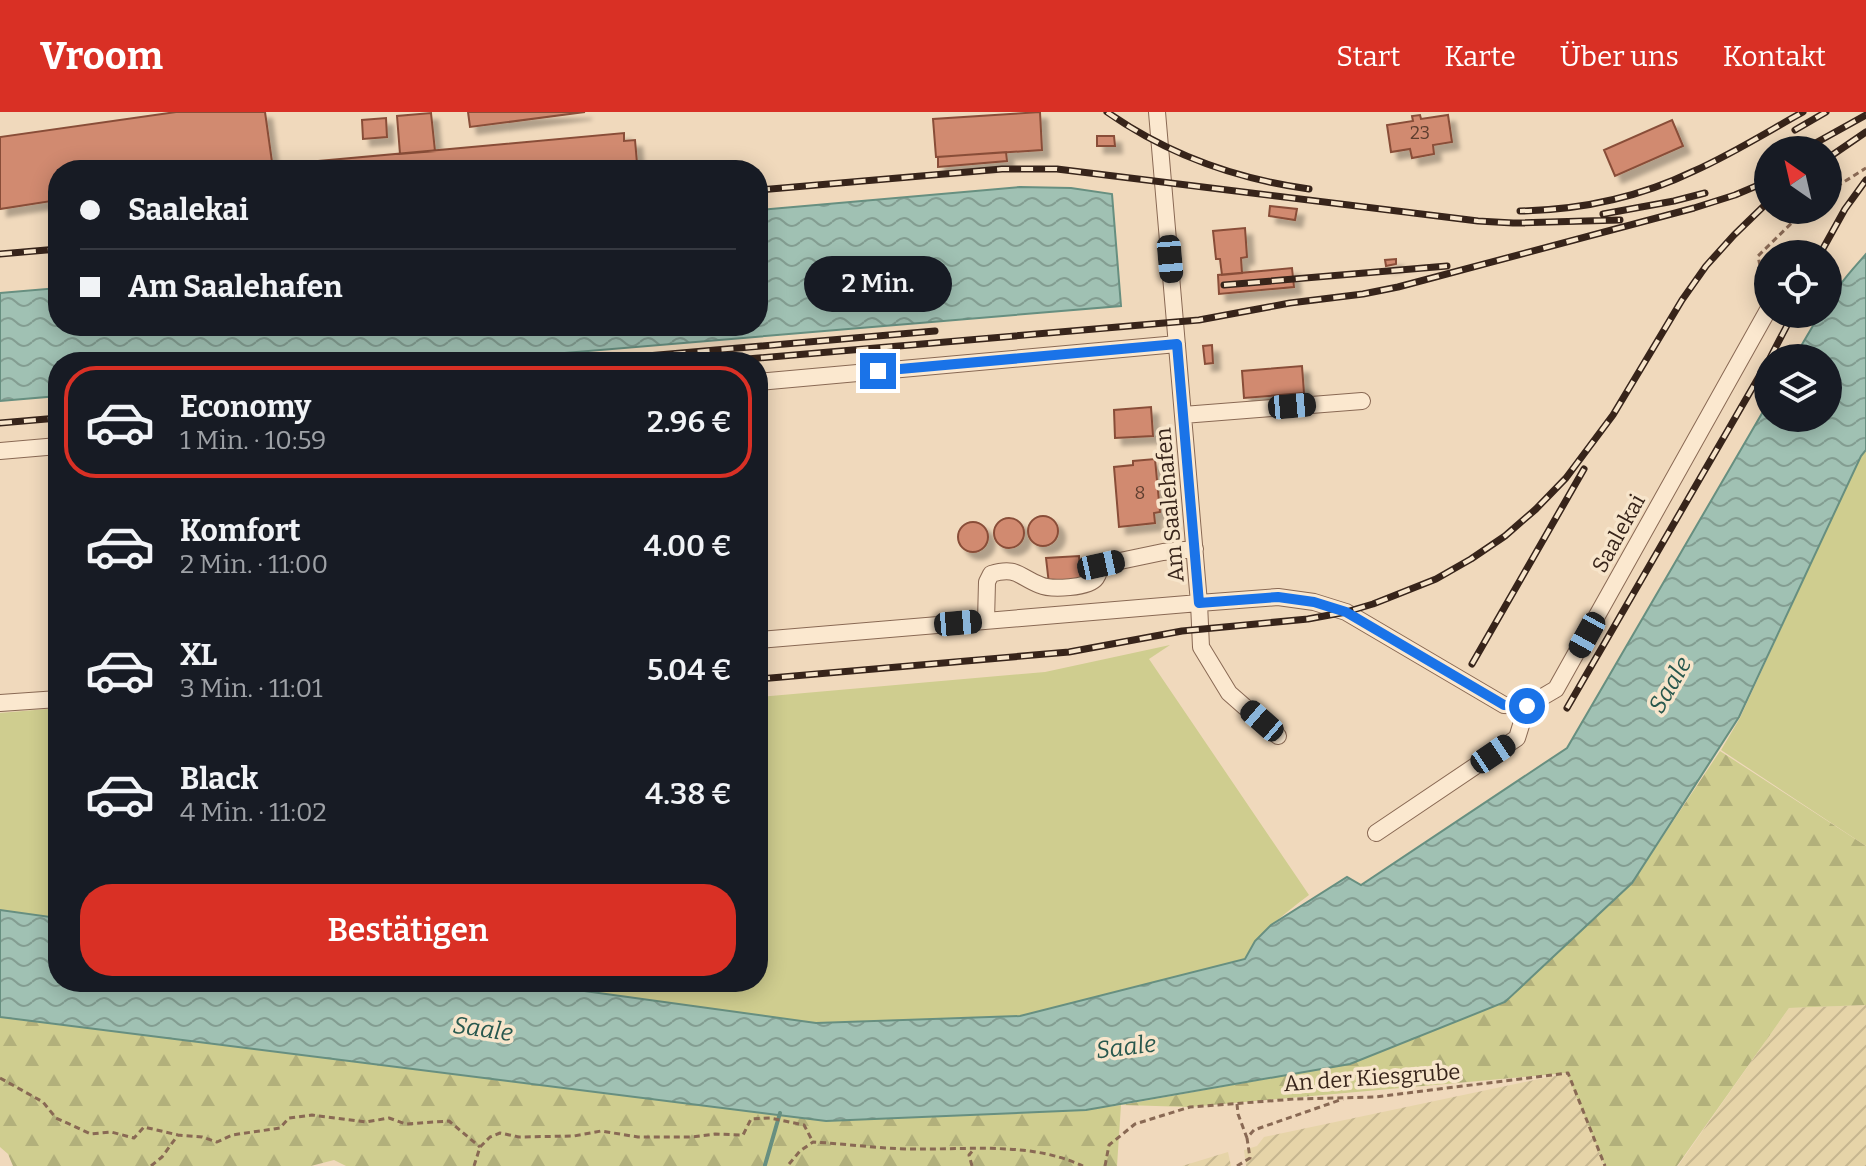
<!DOCTYPE html>
<html lang="de">
<head>
<meta charset="utf-8">
<style>
	:root { --surface:#171b24; --page:#20242c; --text:#f1f3f6; --muted:#9ea1a6; --line:#363941; --accent:#d93025 }
	body { margin:0; font-family:Bitter,serif; background:var(--page); color:var(--text); height:100vh; display:flex; flex-direction:column; font-size:30px; white-space:nowrap }
	* { box-sizing:border-box; margin:0 }
	p { font-size:26px; color:var(--muted) }
	.icon { flex:none; width:44px; height:44px; fill:none; stroke:currentColor; stroke-width:2; stroke-linecap:round; stroke-linejoin:round }
	.map { position:relative; flex:1; overflow:hidden }
	.panel { position:absolute; left:48px; top:240px; width:720px; height:640px; display:flex; flex-direction:column; background:var(--surface); border-radius:32px; box-shadow:0 4px 20px #0003 }
	.panel>* { flex:none }
	.banner { position:absolute; left:48px; top:48px; width:720px; height:176px; border-radius:32px; box-shadow:0 4px 20px #0003; display:grid; align-content:center; height:176px; padding:0 32px; background:var(--surface) }
	.needle { width:52px; rotate:326deg }
	.controls { position:absolute; left:1754px; top:24px; display:grid; gap:16px }
	.controls a { display:grid; place-items:center; width:88px; height:88px; border-radius:50%; background:var(--surface); box-shadow:0 4px 20px #0003; font-size:40px }
	.end { position:absolute; width:36px; height:36px; margin:-18px; border:10px solid #1a73e8; background:#fff; box-shadow:0 0 0 4px #fff }
	.from { border-radius:50% }
	.bubble { position:absolute; height:56px; border-radius:28px; background:var(--surface); box-shadow:0 4px 20px #0003; font-size:26px; font-weight:600; line-height:56px; text-align:center }
	.car { position:absolute; width:24px; height:48px; margin:-24px -12px; border-radius:10px; box-shadow:0 0 6px 2px #0007; background:linear-gradient(#222 24%,#8ab4d8 0 40%,#222 0 76%,#8ab4d8 0 86%,#222 0) }
	.banner b { display:flex; align-items:center; gap:28px; height:76px; font-size:30px }
	.banner b+b { border-top:2px solid var(--line) }
	.banner i { width:20px; height:20px; background:var(--text) }
	ul { padding:14px 0 0; list-style:none }
	li { display:flex; align-items:center; gap:24px; height:112px; margin:0 16px 12px; padding:0 16px; border:4px solid transparent; border-radius:32px }
	li div { flex:1 }
	li b { display:block; font-size:30px }
	li em { font-style:normal; font-weight:600 }
	li.selected { border-color:var(--accent) }
	li>.icon { width:72px; height:72px; stroke-width:1.5 }
	.action { display:flex; gap:16px; margin-top:auto; padding:16px 32px }
	.action a { flex:1; height:92px; border-radius:32px; background:var(--accent); color:#fff; font-size:32px; font-weight:600; line-height:92px; text-align:center }
	header { display:flex; align-items:center; gap:48px; box-sizing:border-box; height:112px; padding:0 40px; background:var(--accent); color:#fff }
	header strong { font-size:38px }
	nav { display:flex; gap:44px; margin-inline-start:auto; font-size:28px }
	.map>svg:first-child { display:block }
</style>
</head>
<body>
<header>
<strong>Vroom</strong>
<nav><a>Start</a><a>Karte</a><a>Über uns</a><a>Kontakt</a></nav>
</header>
<div class="map">
<svg width="1866" height="1054" viewBox="0 0 1866 1054">
	<defs>
		<pattern id="farmland-furrows" width="10" height="10" patternUnits="userSpaceOnUse" patternTransform="scale(2)"><rect width="10" height="10" fill="#e6d4a8"/><path d="M-1 1l2-2M0 10L10 0M9 11l2-2" fill="none" stroke="#c6b690"/></pattern>
		<pattern id="forest-firs" width="22" height="20" patternUnits="userSpaceOnUse" patternTransform="scale(2)"><rect width="22" height="20" fill="#cfcd8f"/><path d="M5 1l3.5 6h-7zM16 11l3.5 6h-7z" fill="#b2b07b"/></pattern>
		<pattern id="water-waves" width="16" height="10" patternUnits="userSpaceOnUse" patternTransform="scale(2)"><rect width="16" height="10" fill="#a0c1b3"/><path d="M0 5q4-4 8 0t8 0" fill="none" stroke="#839d91"/></pattern>
		<filter id="shadow"><feDropShadow dx="7" dy="7" stdDeviation="2" flood-color="#0004"/></filter>
	</defs>
	<rect width="100%" height="100%" fill="#f0d9bc"/>
	<path fill="url(#farmland-furrows)" d="M1866,893v161h-188l111,-158z
		M1568,961l37,93h-359l-2,-16 13,-4 7,-9z
		M1228,1040l3,14h-49z"/>
	<path fill="#cfcd8f" d="M1866,338v396l-145,-96 19,-32 121,-263z
		M1170,533l-21,14 160,236c-26,20 -47,35 -64,64l-225,57 -204,7 -297,-41h239v-285l287,-25z
		M58,596v210l-58,-8v-197z"/>
	<path fill="url(#forest-firs)" d="M1720,639l146,95v159l-77,3 -112,158h-72l-38,-93 -377,34 -69,-2 -4,61h-771l-12,-6 -23,6h-298l-5,-12 -8,-7v-130l826,104 260,-11 35,-5 229,-41 282,-181z"/>
	<path fill="url(#water-waves)" stroke="#678f80" stroke-width="2" d="M1020,75l51,1 41,6 9,112 -663,56h-400v34l-58,5v-108l58,-5v38h700v-116z
		M1866,142v196l-5,6 -122,261 -107,166 -127,119 -155,62 -264,46 -260,11 -826,-104v-107l58,8v64h461l297,41 204,-7 225,-57 10,-18 16,-16 76,-48 14,8 206,-137 201,-345v15h60v-60h-34l20,-34 -5,-10h19c0,-20 25,-45 38,-60z"/>
	<g fill="none" stroke-linecap="round" stroke-linejoin="round">
		<path stroke="#678f80" stroke-width="4" d="M765,1053l15,-52"/>
	</g>
	<path fill="#d18a6f" stroke="#894e39" stroke-width="2" filter="url(#shadow)" d="M176,0h89l8,57 -215,1v30l-58,9v-72z
		M468,0h117l-115,15z
		M1040,0l2,38 -106,7 -3,-38z
		M431,1l4,38 -35,3 -3,-38z
		M1420,3l1,4 27,-4 4,27 -19,3 1,9 -22,4 -2,-9 -19,3 -4,-27 26,-4 -1,-5z
		M386,6l1,19 -24,2 -1,-19z
		M1672,8l11,26 -68,30 -11,-26z
		M624,21v8l11,-1 2,23 -87,7h-230l-1,-9z
		M1097,24h17l1,10h-18z
		M1006,40l1,9 -69,6v-10z
		M1270,94l27,3 -2,11 -26,-4z
		M1245,116l2,29 -6,1 1,15 -20,2 -2,-16h-4l-3,-28z
		M1396,147v5l-10,2 -1,-6z
		M1292,156l2,19 -75,7 -1,-19z
		M1212,233l1,18 -8,1 -2,-18z
		M1302,254l2,27 -60,5 -2,-27z
		M1151,295l2,29 -38,2 -1,-28z
		M1155,347l5,53 -6,1 1,10 -36,4 -5,-60 19,-2v-4z
		M1028 419a15 15 0 1 1 30 0a15 15 0 1 1-30 0Z
		M994 421a15 15 0 1 1 30 0a15 15 0 1 1-30 0Z
		M958 425a15 15 0 1 1 30 0a15 15 0 1 1-30 0Z
		M1079,444l2,26 -32,2 -3,-26z"/>
	<g fill="none" stroke-linecap="round" stroke-linejoin="round">
		<defs>
			<path id="minor" d="M758,270l419,-38
				M1183,303l179,-14
				M0,339l58,-5
				M986,509l1,-39 4,-8c26,-8 28,3 49,11 11,5 49,3 56,-7 3,-4 3,-8 5,-13l62,-13 32,-3
				M758,528l441,-37 -42,-491
				M0,591l58,-4
				M1278,624l-49,-43 -28,-46 -2,-44 79,-6 36,5 32,10 158,93 23,1 29,-17 212,-379
				M1376,721l141,-95 10,-32"/>
		</defs>
		<use href="#minor" stroke="#896954" stroke-width="18"/>
		<path stroke="#896954" stroke-width="3" stroke-dasharray="6 4" stroke-linecap="butt" d="M1828,80l38,-24
			M1766,183l-8,-39 47,-46
			M0,966l43,24 13,16 35,16 20,-2 23,6 10,-11 34,8
			M1237,992l1,10 9,24
			M789,1052l11,-13 13,-9c37,2 76,8 112,7 54,0 108,-6 158,17
			M151,1054l11,-9 16,-22 24,2 15,5 15,-7 48,-7 9,-10 23,-3 54,7 23,-4 17,6 43,-3 31,26
			M474,1054l6,-19 10,-10 10,-4 19,4 55,-1 27,-5 37,6h53l24,-3 28,1 8,-16 19,-1 34,7 9,17
			M972,1054l-3,-11 6,-7
			M1105,1054l4,-21 26,-21 55,-17 105,-8 80,-2 193,-24 37,93
			M1237,1054l13,-8 -3,-20 7,-8 89,-31"/>
		<use href="#minor" stroke="#fbe8cf" stroke-width="16"/>
		<defs>
			<path id="rail" d="M1107,0c60,42 129,67 202,77
				M1795,18l31,-18
				M1803,38l63,-35
				M1828,46l38,-26
				M758,78l244,-21h55l421,52 35,2 107,-3
				M1520,99c60,-1 120,-14 174,-40 38,-17 73,-39 109,-59
				M1603,102l71,-13 31,-8
				M0,142l58,-5
				M1820,142l25,-45 21,-29
				M1224,173l223,-19
				M1770,246l23,-44
				M578,250l357,-31
				M713,250l486,-42 91,-17 73,-9 35,-7 296,-79 41,-13 33,-14
				M0,311l58,-5
				M1472,552l112,-195
				M758,567l311,-27 113,-21 126,-12 38,-7 27,-8 63,-25 35,-20 34,-23 31,-27 30,-31 47,-63 69,-115 24,-34 28,-31 34,-33
				M1567,596l201,-347"/>
		</defs>
		<use href="#rail" stroke="#37241a" stroke-width="7"/>
		<use href="#rail" stroke="#f7e5cb" stroke-width="4" stroke-dasharray="12" stroke-linecap="butt"/>
	</g>
	<g fill="none" stroke-linecap="round" stroke-linejoin="round">
		<path stroke="#1a73e8" stroke-width="10" d="M878,259l299,-27 22,259 79,-6 36,5 32,10 158,93 23,1"/>
	</g>
	<g text-anchor="middle" stroke-width="7" stroke-linejoin="round" paint-order="stroke">
		<g font-size="18" fill="#5e3e2f">
			<text x="1420" y="27">23</text>
			<text x="1140" y="387">8</text>
		</g>
		<g font-size="22" fill="#37241a" stroke="#f7e5cb">
			<text transform="translate(1169 393) rotate(-95)" y="8">Am Saalehafen</text>
			<text transform="translate(1618 421) rotate(-61)" y="8">Saalekai</text>
			<text transform="translate(1372 965) rotate(-4)" y="8">An der Kiesgrube</text>
		</g>
		<g font-size="24" font-style="italic" fill="#28584e" stroke="#f7e5cb">
			<text transform="translate(1670 573) rotate(-60)" y="8">Saale</text>
			<text transform="translate(483 917) rotate(8)" y="8">Saale</text>
			<text transform="translate(1126 935) rotate(-7)" y="8">Saale</text>
		</g>
	</g>
</svg>
<div class="controls">
<a><svg class="needle" viewBox="-14 -14 28 28"><path d="M0-13l5 13h-10z" fill="#e53935"/><path d="M0 13l5-13h-10z" fill="#9ea1a6"/></svg></a>
<a><svg class="icon" aria-label="locate" viewBox="0 0 24 24"><circle cx="12" cy="12" r="6"/><path d="M12 2v4M12 18v4M2 12h4M18 12h4"/></svg></a>
<a><svg class="icon" aria-label="layers" viewBox="0 0 24 24"><path d="M12 4l9 5-9 5-9-5zM3 14l9 5 9-5"/></svg></a>
</div>
<i class="end from" style="left:1527px;top:594px"></i>
<i class="end" style="left:878px;top:259px"></i>
<div class="bubble" style="left:804px;top:144px;width:148px">2 Min.</div>
<i class="car" style="left:1170px;top:147px;rotate:175deg"></i>
<i class="car" style="left:1292px;top:294px;rotate:85deg"></i>
<i class="car" style="left:1101px;top:453px;rotate:78deg"></i>
<i class="car" style="left:958px;top:511px;rotate:85deg"></i>
<i class="car" style="left:1587px;top:523px;rotate:209deg"></i>
<i class="car" style="left:1262px;top:609px;rotate:311deg"></i>
<i class="car" style="left:1493px;top:642px;rotate:56deg"></i>
<div class="banner">
<b><i class="from"></i>Saalekai</b>
<b><i></i>Am Saalehafen</b>
</div>
<section class="panel">
<ul>
<li class="selected"><svg class="icon" aria-label="car" viewBox="0 0 24 24"><path d="M5 17H2v-5l4-1 3-4h7l3 4 3 1v5h-3M9 17h6M6 11h13"/><circle cx="7" cy="17" r="2"/><circle cx="17" cy="17" r="2"/></svg><div><b>Economy</b><p>1 Min. · 10:59</p></div><em>2.96 €</em></li>
<li><svg class="icon" aria-label="car" viewBox="0 0 24 24"><path d="M5 17H2v-5l4-1 3-4h7l3 4 3 1v5h-3M9 17h6M6 11h13"/><circle cx="7" cy="17" r="2"/><circle cx="17" cy="17" r="2"/></svg><div><b>Komfort</b><p>2 Min. · 11:00</p></div><em>4.00 €</em></li>
<li><svg class="icon" aria-label="car" viewBox="0 0 24 24"><path d="M5 17H2v-5l4-1 3-4h7l3 4 3 1v5h-3M9 17h6M6 11h13"/><circle cx="7" cy="17" r="2"/><circle cx="17" cy="17" r="2"/></svg><div><b>XL</b><p>3 Min. · 11:01</p></div><em>5.04 €</em></li>
<li><svg class="icon" aria-label="car" viewBox="0 0 24 24"><path d="M5 17H2v-5l4-1 3-4h7l3 4 3 1v5h-3M9 17h6M6 11h13"/><circle cx="7" cy="17" r="2"/><circle cx="17" cy="17" r="2"/></svg><div><b>Black</b><p>4 Min. · 11:02</p></div><em>4.38 €</em></li>
</ul>
<div class="action"><a>Bestätigen</a></div>
</section>
</div>
</body>
</html>
